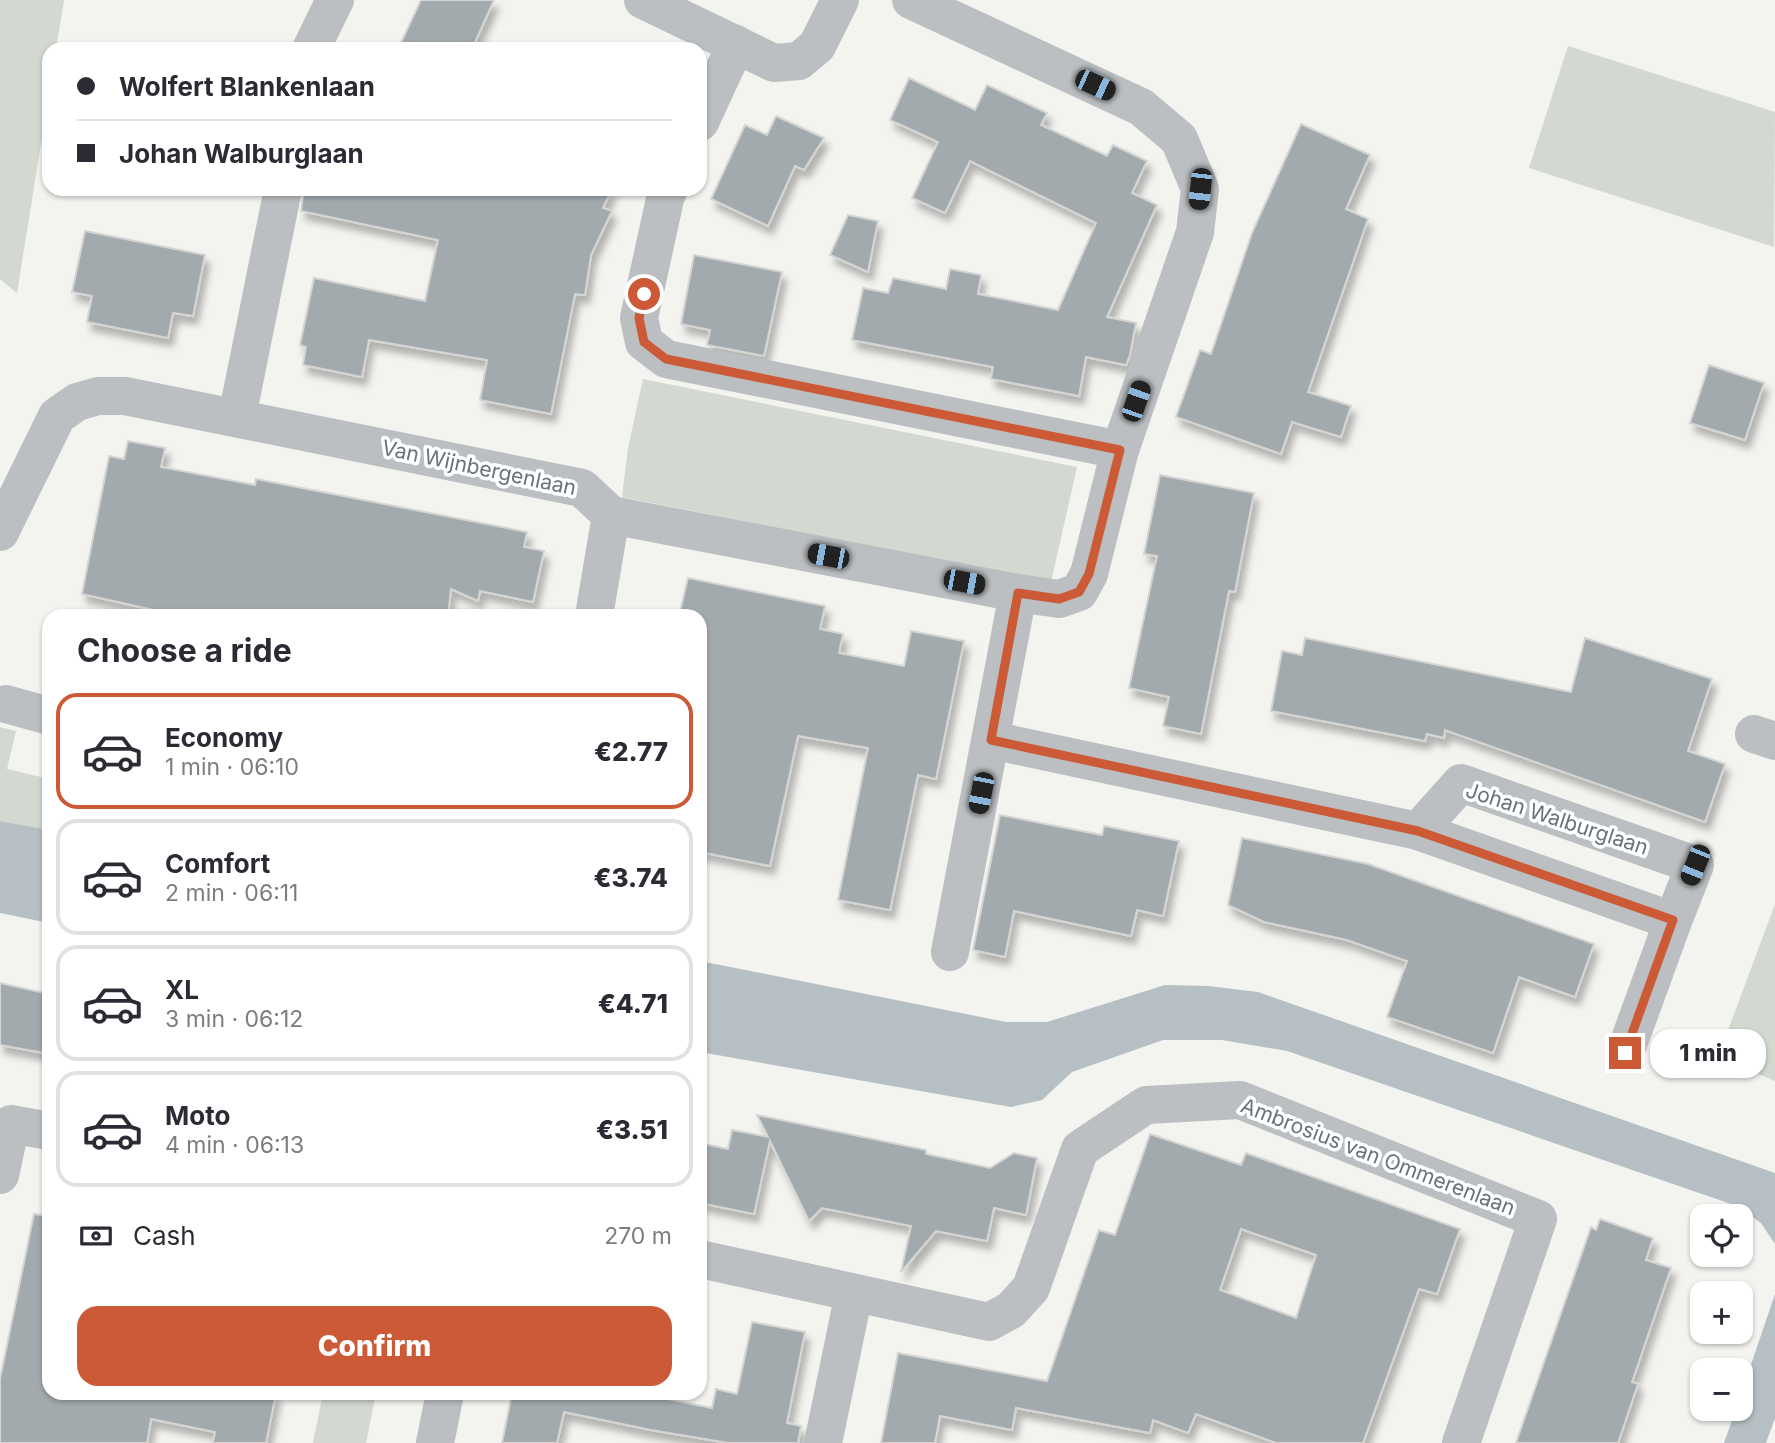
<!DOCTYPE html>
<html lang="en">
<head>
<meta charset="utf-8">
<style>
	:root { --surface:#fff; --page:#f7f7f7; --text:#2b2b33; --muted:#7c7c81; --line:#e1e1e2; --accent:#cc5a37 }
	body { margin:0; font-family:Inter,sans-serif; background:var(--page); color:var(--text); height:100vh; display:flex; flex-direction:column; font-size:26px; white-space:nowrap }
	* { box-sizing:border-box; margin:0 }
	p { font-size:23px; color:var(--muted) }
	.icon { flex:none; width:38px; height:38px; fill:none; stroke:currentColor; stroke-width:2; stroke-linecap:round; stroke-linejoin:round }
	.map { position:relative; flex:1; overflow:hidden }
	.panel { position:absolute; left:42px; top:609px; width:665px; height:791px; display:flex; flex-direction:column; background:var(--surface); border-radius:21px; box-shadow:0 2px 5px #0004 }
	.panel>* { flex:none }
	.guide { position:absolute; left:42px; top:42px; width:665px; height:154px; border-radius:21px; box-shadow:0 2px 5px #0004; display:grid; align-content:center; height:154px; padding:0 35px; background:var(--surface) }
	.fabs { position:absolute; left:1690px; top:1204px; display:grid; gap:14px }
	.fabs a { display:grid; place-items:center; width:63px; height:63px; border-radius:14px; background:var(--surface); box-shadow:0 2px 5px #0004; font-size:35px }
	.end { position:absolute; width:32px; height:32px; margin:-16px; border:9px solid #cc5a37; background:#fff; box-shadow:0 0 0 4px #fff }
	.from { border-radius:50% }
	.bubble { position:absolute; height:49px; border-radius:21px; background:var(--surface); box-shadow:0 2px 5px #0004; font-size:23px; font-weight:800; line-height:49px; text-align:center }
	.car { position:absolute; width:21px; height:42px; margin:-21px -10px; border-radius:9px; box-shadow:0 0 5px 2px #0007; background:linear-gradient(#222 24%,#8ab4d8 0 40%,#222 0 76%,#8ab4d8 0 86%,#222 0) }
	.guide b { display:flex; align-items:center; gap:24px; height:66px; font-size:26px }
	.guide b+b { border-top:2px solid var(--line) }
	.guide i { width:18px; height:18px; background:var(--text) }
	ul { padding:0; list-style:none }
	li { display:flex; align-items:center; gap:21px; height:116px; margin:0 14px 10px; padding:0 21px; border:4px solid var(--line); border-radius:21px }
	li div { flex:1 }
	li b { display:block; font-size:26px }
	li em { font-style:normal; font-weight:800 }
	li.active { border-color:var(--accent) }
	li>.icon { width:63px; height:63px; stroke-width:1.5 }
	h2 { padding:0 35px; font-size:32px; line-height:84px }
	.pay { display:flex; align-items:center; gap:18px; height:77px; padding:0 35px; font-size:26px }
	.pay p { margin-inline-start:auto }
	.button { display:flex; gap:14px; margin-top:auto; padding:14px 35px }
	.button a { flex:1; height:80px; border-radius:21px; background:var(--accent); color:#fff; font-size:28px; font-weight:800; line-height:80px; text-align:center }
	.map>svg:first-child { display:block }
</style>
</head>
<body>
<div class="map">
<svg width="1775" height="1443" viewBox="0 0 1775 1443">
	<defs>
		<filter id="shadow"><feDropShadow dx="4.5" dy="8" stdDeviation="3.5" flood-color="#0004"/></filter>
	</defs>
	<rect width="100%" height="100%" fill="#f3f3f0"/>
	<path fill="#d3d8d0" d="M0,0h64l-8,49h-7v45l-32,199 -17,-14z
		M1568,46l207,66 -1,135 -245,-79z
		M643,379l434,88 -26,115 -429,-85 6,-49z
		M0,727l16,4 -9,38 42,10v51l-49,-9z
		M1775,904v177l-57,-24z
		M323,1393h53l-10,50h-53z"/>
	<path fill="#b6bfc3" d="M0,821l49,9v93l-49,-10z
		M700,961l306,61h41l118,-37 43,1 50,6 517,181v71l-14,-21 -24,-17 -450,-155 -65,-11h-59l-91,32 -30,28 -31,7 -311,-55z
		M1775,1294v124l-9,25h-42l12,-34h5v-15z"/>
	<path fill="#a3aaae" stroke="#d4d4d3" stroke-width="2" fill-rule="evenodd" filter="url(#shadow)" d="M421,0h73l-22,49h-74z
		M909,78l66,32 12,-25 60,28 -6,12 66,31 6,-11 34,16 -15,32 25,12 -50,112 29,6 -6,32 -4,10 -40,-8 -7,39 -88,-17 2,-12 -141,-27 11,-52 25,5 5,-15 53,11 4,-20 31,6 -3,19 80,16 38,-87 -126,-62 -25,52 -33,-15 26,-56 -48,-22z
		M776,116l48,22 -20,32 -9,-4 -27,60 -57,-27 34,-74 22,10z
		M1301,124l69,31 -24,54 22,10 -60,173 43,14 -10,31 -49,-15 -11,32 -105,-37 24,-67 11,4 41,-121z
		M304,189h308l-9,19 9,3 -21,44 -6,40 -10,-1 -24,120 -71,-14 7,-40 -118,-20 -7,37 -59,-12 3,-18 -6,-2 14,-67 111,23 13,-61 -137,-29z
		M848,215l30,6 -10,51 -38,-17z
		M85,231l120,24 -12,61 -20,-3 -5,25 -81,-16 5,-26 -20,-4z
		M694,255l88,17 -18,84 -57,-11 3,-15 -29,-6z
		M1709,365l55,18 -19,57 -55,-17z
		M128,441l37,7 -4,19 94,18 1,-6 271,53 -3,15 20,4 -11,51 -53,-11 -2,10 -27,-12 -3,27h-291l1,-5 -76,-17 27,-138 15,3z
		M1160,475l94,18 -19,99 -6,-1 -28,143 -38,-8 6,-29 -40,-9 28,-132 -13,-2z
		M688,578l137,28 -5,23 23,5 -4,19 65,13 7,-35 53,10 -28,138 -18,-4 -28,135 -52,-10 30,-152 -70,-12 -28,130 -70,-14v-236h-21z
		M1305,638l266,54 14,-54 127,41 -24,72 37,13 -20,58 -260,-92 -1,8 -17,-4 -2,7 -154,-30 11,-60 20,4z
		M1000,815l102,20 2,-9 75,15 -16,75 -26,-6 -6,26 -117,-25 -9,46 -32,-7z
		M1242,838l126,26 226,80 -19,53 -56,-20 -26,76 -106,-36 20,-56 -60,-21 -83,-18 -36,-17z
		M0,983l49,11v60l-49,-9z
		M757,1115l169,35v4l64,14 24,-15 23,5 -11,57 -32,-7 -7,33 -51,-10 -35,41 10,-46 -89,-18 -13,13 -39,-80 -16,73 -54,-11v-60l28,6 4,-19 36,7z
		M1150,1134l91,31 5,-12 214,76 -23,65 -18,-5 -56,154h-87l-80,-29 -8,19 -35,-13 -3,13 -134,-25 -4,22 -72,-14 -5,27h-54l17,-90 149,28 52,-151 16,5zM1241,1229l75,26 -20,63 -76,-28z
		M34,1214l15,2v177h227l-10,50h-53l2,-11 -64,-13 -4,24h-147v-64z
		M1600,1219l53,19 -7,22 25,8 -39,114 6,2 -20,59h-102l75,-216 5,3z
		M752,1322l53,10 -18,91 14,3 -3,17h-70l-77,-13 -87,-18 -7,31h-55l10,-50h126l74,15 4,-19 21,5z"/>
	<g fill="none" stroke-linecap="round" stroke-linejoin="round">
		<path stroke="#bbbfc1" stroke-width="38" d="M643,0l131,63 25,-2 18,-15 23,-46
			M311,49l24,-49
			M700,122l36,-78
			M669,189l-4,10 -26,119 5,24 22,17 454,91
			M237,417l46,-228
			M611,515l407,78 41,6 20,-7 10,-18 31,-124 75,-218 5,-43 -21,-50 -38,-32 -230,-107
			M6,704l43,12
			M1754,734l21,7
			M991,740l427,91 255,90
			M1418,831l43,-48 234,82 -22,56 -48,132
			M950,952l68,-359
			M0,1175l11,-51 38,7
			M700,1259l289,63 22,-12 20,-22 49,-139 66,-44 94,-5 298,119 -77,224
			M823,1443l31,-150"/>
		<path stroke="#bbbfc1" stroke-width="38" d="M0,532l57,-116 20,-14 21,-6h27l457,92 29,27 -17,101
			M435,1443l10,-50"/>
	</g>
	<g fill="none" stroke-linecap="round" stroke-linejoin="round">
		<path stroke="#cc5a37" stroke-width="9" d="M644,294l-5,24 5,24 22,17 454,91 -31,124 -10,18 -20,7 -41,-6 -27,147 427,91 255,89 -48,133"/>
	</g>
	<g text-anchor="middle" stroke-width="7" stroke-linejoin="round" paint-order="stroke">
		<g font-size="21" fill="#66737d" stroke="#fff">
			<text transform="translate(479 468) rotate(12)" y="7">Van Wijnbergenlaan</text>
			<text transform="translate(1557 819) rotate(18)" y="7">Johan Walburglaan</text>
			<text transform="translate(1378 1157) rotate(21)" y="7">Ambrosius van Ommerenlaan</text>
		</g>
	</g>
</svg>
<div class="fabs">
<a><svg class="icon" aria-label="locate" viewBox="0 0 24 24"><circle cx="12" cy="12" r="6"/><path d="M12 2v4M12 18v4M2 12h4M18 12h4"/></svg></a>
<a>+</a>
<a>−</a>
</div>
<i class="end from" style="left:644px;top:294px"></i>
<i class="end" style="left:1625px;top:1053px"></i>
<div class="bubble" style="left:1650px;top:1029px;width:116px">1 min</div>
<i class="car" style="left:1095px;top:85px;rotate:115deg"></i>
<i class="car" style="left:1200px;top:189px;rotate:186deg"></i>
<i class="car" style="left:1136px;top:401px;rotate:19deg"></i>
<i class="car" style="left:828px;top:556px;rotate:281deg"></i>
<i class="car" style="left:964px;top:582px;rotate:101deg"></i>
<i class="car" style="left:981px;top:793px;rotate:191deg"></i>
<i class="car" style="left:1695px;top:865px;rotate:202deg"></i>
<div class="guide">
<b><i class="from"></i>Wolfert Blankenlaan</b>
<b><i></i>Johan Walburglaan</b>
</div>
<section class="panel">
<h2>Choose a ride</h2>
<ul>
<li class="active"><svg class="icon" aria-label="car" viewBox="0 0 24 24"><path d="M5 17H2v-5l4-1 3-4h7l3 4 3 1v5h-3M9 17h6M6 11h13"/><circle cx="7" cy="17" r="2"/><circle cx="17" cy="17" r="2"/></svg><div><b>Economy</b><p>1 min · 06:10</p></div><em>€2.77</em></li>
<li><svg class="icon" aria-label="car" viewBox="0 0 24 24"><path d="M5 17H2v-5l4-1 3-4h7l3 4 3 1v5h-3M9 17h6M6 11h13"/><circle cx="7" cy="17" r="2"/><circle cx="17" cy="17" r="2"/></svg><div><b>Comfort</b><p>2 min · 06:11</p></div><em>€3.74</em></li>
<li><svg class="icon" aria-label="car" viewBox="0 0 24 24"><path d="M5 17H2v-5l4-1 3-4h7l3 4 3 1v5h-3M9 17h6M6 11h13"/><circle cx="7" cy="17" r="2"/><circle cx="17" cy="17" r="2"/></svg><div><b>XL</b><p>3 min · 06:12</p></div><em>€4.71</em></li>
<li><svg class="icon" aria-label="car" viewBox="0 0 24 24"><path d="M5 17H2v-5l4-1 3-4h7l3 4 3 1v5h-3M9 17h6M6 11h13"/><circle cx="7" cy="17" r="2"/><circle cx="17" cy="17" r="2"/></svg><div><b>Moto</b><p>4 min · 06:13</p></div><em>€3.51</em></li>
</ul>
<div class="pay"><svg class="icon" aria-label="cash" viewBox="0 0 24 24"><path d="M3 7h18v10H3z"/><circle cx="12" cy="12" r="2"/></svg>Cash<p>270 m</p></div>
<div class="button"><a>Confirm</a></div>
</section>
</div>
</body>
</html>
